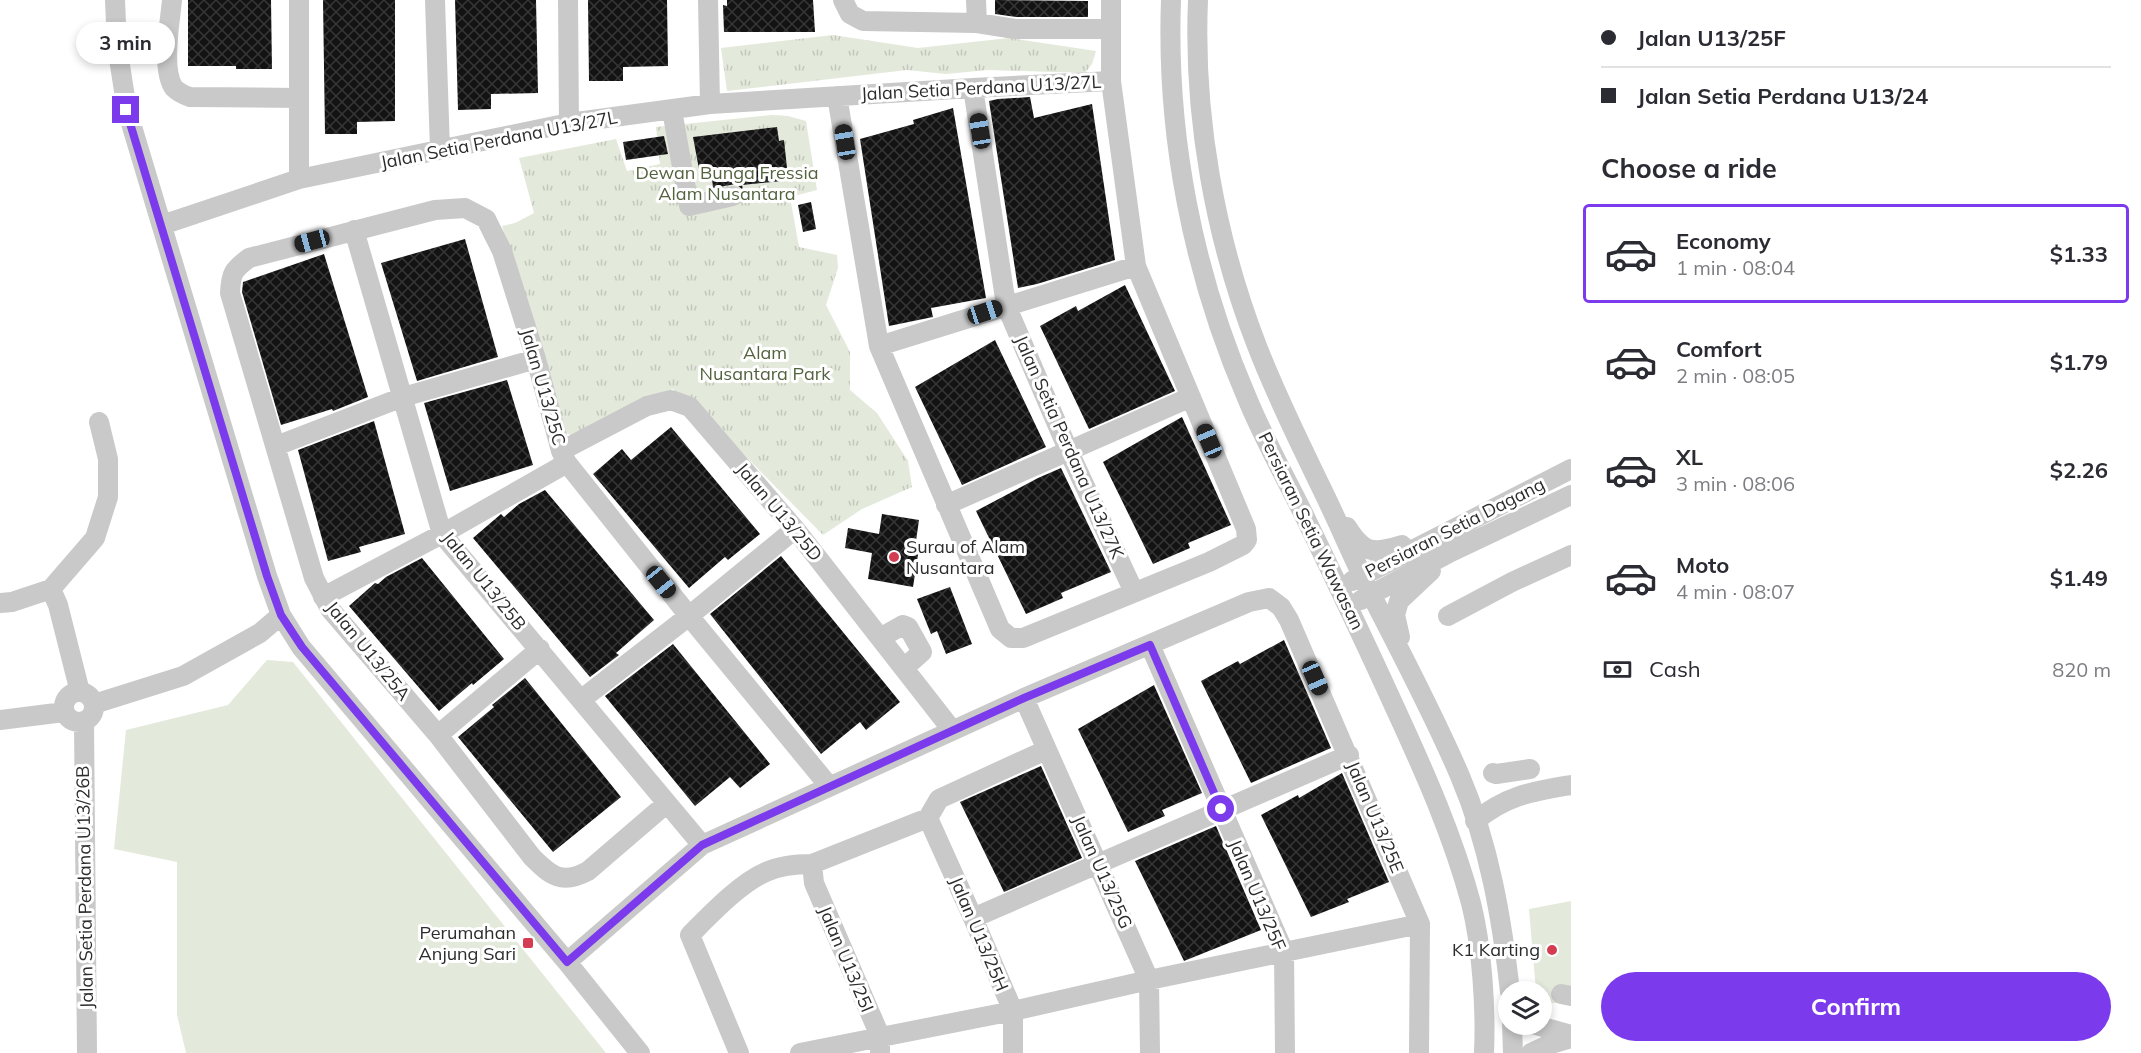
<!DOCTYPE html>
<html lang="en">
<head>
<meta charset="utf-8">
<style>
	:root { --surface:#fff; --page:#f2f2f3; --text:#2b2b33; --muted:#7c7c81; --line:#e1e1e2; --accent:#7c3aed }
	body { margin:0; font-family:Mulish,sans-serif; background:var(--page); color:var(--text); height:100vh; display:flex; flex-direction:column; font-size:22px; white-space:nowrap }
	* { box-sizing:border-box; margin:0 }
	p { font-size:20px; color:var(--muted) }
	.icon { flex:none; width:33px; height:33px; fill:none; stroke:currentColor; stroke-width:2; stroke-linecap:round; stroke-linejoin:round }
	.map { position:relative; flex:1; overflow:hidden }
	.details { display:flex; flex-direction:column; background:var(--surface); width:570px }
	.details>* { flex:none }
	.guide { display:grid; align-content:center; height:132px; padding:0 30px; background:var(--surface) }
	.buttons { position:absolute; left:1498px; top:981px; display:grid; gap:12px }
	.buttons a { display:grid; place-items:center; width:54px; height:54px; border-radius:50%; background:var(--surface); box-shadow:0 3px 9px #0003; font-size:30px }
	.end { position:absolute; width:27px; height:27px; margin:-14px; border:8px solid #7c3aed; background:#fff; box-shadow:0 0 0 3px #fff }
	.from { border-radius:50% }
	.bubble { position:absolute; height:42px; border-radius:21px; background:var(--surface); box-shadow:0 3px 9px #0003; font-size:20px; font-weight:700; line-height:42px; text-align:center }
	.car { position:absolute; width:18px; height:36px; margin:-18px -9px; border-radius:8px; box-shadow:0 0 4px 2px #0007; background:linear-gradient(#222 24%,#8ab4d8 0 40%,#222 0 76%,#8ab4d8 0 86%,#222 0) }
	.guide b { display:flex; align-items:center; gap:21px; height:57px; font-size:22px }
	.guide b+b { border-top:2px solid var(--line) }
	.guide i { width:15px; height:15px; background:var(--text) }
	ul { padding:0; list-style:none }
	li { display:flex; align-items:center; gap:18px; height:99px; margin:0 12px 9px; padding:0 18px; border:3px solid transparent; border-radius:6px }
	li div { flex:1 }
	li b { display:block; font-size:22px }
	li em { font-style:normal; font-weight:700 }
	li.on { border-color:var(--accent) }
	li>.icon { width:54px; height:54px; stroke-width:1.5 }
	h2 { padding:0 30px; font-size:27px; line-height:72px }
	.pay { display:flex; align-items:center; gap:15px; height:66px; padding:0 30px; font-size:22px }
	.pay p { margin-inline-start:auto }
	.button { display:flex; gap:12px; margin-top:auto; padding:12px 30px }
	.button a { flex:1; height:69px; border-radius:36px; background:var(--accent); color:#fff; font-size:24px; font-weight:700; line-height:69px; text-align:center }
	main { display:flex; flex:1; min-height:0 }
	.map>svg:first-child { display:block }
</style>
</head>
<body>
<main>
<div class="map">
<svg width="1571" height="1053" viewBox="0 0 1571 1053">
	<defs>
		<pattern id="park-tufts" width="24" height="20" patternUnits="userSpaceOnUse" patternTransform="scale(1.5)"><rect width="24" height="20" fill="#e3e9db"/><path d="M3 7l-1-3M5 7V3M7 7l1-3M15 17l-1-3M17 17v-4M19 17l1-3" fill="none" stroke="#c3c8bc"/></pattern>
		<pattern id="building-cross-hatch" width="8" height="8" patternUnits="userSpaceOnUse" patternTransform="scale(1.5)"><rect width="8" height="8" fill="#131313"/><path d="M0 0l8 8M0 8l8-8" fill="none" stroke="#363636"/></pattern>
	</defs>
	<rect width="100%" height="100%" fill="#fff"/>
	<path fill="#e3e9db" d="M267,660l26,2 313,391h-420l-9,-38v-153l-63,-13 12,-119 102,-25z
		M1571,901v102h-29v-11l-6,-1 -7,-82z"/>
	<path fill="url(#park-tufts)" d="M833,35l85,13 91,-10 87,13 -4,13 -7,9 -97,-3 -42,4 -39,-4 -180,21 -6,-43z
		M771,115l17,1 18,5 11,69 -27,7 9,50 38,8 1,13 -12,37 24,47v38l27,23 31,48 4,26 -50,22 -39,26 -111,-113 -39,-33 -23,9 -67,42 -22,-9 -59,-205 13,-3 19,-10 -15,-55 97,-19 11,32 33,-7 -4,-37z"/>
	<path fill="url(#building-cross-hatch)" d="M188,0h83l1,69h-36v-3h-48z
		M323,0h72v121l-38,1v12h-32z
		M455,0h81l2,93 -47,1v15l-33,1z
		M588,0h79l1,66 -45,1v14h-34z
		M727,0h86l2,32h-91l-1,-27 4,1z
		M995,0l93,1v16h-72l-21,-3z
		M1030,97l4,21 58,-14 23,156 -78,24 -19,4 -29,-187 9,-2z
		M953,108l33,190 -55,10 2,9 -44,9 -29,-187 54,-15 -1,-4z
		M777,127l2,14 5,-1 3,28 -6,1 1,12 -40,4 1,5 -7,-6 -23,4 -1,-10 -11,2 -8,-43z
		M664,136l4,18 -42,6 -3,-18z
		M811,202l5,27 -13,3 -5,-27z
		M465,239l33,118 -81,24 -36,-118z
		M324,254l44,143 -35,14 -1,-2 -51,16 -39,-133 1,-10z
		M1125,285l50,106 -86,38 -49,-103 36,-20 2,5z
		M995,340l51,107 -84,38 -47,-98z
		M507,380l26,85 -83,26 -26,-88z
		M1182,417l49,108 -43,18 2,5 -37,16 -50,-102z
		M374,421l31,113 -46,13 2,5 -33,9 -30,-111z
		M671,427l89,107 -32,26 -3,-3 -36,31 -96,-114 29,-25 9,11z
		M1061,468l50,104 -50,21 2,5 -37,16 -50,-103 62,-33z
		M545,490l109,130 -38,33 3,2 -29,22 -117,-139 28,-24 3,3 15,-13z
		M882,514l37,6 -3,21 4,1 -7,45 -45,-8 4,-26 -27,-5 3,-20 31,6z
		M781,556l119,146 -34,28 -6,-8 -39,32 -111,-140z
		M422,558l82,101 -31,26 -1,-2 -33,28 -90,-105 26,-23 3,1 8,-7z
		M950,587l22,57 -26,10 -9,-23 -6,3 -14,-35z
		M1284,640l47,108 -80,35 -50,-102 37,-20 2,3z
		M673,644l97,120 -30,24 -10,-11 -35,29 -90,-110z
		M525,678l96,119 -68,55 -95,-115 36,-30 -2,-2z
		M1154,685l48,108 -40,17 3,6 -37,16 -50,-103z
		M1041,766l41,92 -78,34 -44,-90z
		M1342,773l47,109 -42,17 2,3 -38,15 -50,-102 37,-20 1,3z
		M1216,826l45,104 -77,31 -49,-100z"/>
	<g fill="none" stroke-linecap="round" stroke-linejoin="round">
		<path stroke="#c9c9c9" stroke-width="20" d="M115,0l2,46 10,64 140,466 14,39 20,32 266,315 73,91
			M172,0c-2,22 -11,70 2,88 5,5 10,7 16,9l109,1
			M435,0l5,150
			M568,0l1,123
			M708,0l2,104
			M843,0l7,14 13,7 114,2 38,6h96
			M976,0l1,23
			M1111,0v81
			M1171,0c-5,136 22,273 76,398 16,39 37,77 56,115 32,66 63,131 93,197 29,63 57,126 75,193 11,43 15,106 13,150
			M1198,0c-5,116 17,238 59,346 18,47 40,91 61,135 19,38 35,77 54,115 30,59 62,119 88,180 29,68 42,143 50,216
			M973,88l33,217 63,147 65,140
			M672,110l17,96 44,-10
			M299,179v-179
			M162,225l137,-46 270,-56 141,-19 263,-16 138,-7 25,185 110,263 1,11 -4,5 -34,17 -186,76h-12l-11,-9 -121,-283 -42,-250
			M354,230l88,304 260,311
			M879,346l257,-80
			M276,446l127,-49 133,-38
			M561,451l86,-45 24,-6 19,7 105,122 157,201
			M946,505l245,-108
			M1347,527c17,27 26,27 55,18
			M1352,581l219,-112
			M51,589l7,16 22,87
			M323,597l119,-63 125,-71
			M1361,600l90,-48 120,-57
			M0,603l12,-1 39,-13 44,-51 13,-41v-38l-9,-37
			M1448,616l64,-34 59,-27
			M1400,637l-5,-22 4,-14 32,-30
			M880,638l23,-13 5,2 14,25 -18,16
			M1150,645l134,307 1,101
			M64 707a15 15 0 1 1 30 0a15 15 0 1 1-30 0Z
			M1024,698l125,282 1,73
			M582,699l107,-83 106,-87
			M94,704l89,-28 77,-43 21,-18
			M0,720l64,-8
			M84,722l3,331
			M438,735l102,-86
			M1493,773l3,1 34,-5
			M666,804l-78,67c-26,14 -37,5 -56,-14l-94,-122 -108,-126 -16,-31 -84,-285c1,-20 3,-23 19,-35l186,-48 30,-2 21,11 16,32 34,108 25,92 6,12 122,153 140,170
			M928,818l45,100 40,93v42
			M1475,821c33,-26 55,-29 96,-36
			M812,864l2,19 66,153v17
			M973,918l376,-163
			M567,962l135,-117 322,-147 225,-96 20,-4 12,9 8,13 131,304 -1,129
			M1561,994l10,2
			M1512,1024l1,29
			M1532,1024l39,11
			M739,1053l-49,-118c20,-20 50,-52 76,-63 15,-7 30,-8 46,-8l116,-46 11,-19 107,-49
			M800,1053l213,-42 136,-31 271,-56
			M1531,1053l17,-8 23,-7"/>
	</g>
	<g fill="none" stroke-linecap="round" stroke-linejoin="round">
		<path stroke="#7c3aed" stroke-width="8" d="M126,110l141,466 14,39 21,32 265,315 135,-117 322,-147 126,-53 71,164"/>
	</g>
	<g fill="#d43d51" stroke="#fff" stroke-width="2">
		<circle cx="894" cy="557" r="6"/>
		<rect x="522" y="937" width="12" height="12" rx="3"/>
		<circle cx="1552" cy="950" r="6"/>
	</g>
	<g text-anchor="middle" stroke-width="6" stroke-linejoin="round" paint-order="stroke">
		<g font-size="18" fill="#2c2c2c" stroke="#fff">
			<text transform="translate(981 88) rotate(-3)" y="6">Jalan Setia Perdana U13/27L</text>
			<text transform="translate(499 140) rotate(-11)" y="6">Jalan Setia Perdana U13/27L</text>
			<text transform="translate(543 387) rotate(74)" y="6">Jalan U13/25C</text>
			<text transform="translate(1069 447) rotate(66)" y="6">Jalan Setia Perdana U13/27K</text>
			<text transform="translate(779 512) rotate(50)" y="6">Jalan U13/25D</text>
			<text transform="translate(1455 528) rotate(-27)" y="6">Persiaran Setia Dagang</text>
			<text transform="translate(1311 531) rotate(64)" y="6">Persiaran Setia Wawasan</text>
			<text transform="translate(484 581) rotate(51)" y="6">Jalan U13/25B</text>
			<text transform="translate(368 651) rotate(51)" y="6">Jalan U13/25A</text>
			<text transform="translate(1375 817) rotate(67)" y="6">Jalan U13/25E</text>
			<text transform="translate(1102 872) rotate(66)" y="6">Jalan U13/25G</text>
			<text transform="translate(85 887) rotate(-91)" y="6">Jalan Setia Perdana U13/26B</text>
			<text transform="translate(1257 895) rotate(67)" y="6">Jalan U13/25F</text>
			<text transform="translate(979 934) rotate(67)" y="6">Jalan U13/25H</text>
			<text transform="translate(846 959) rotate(67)" y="6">Jalan U13/25I</text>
		</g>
		<g font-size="18" fill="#52633e" stroke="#fff">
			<text x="727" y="179">Dewan Bunga Fressia<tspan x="727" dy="21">Alam Nusantara</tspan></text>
			<text x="765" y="359">Alam<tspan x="765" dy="21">Nusantara Park</tspan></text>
		</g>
		<g font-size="18" fill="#2c2c2c" stroke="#fff" text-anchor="end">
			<text x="906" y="553" text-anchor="start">Surau of Alam<tspan x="906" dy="21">Nusantara</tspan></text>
			<text x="516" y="939">Perumahan<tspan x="516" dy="21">Anjung Sari</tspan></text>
			<text x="1540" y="956">K1 Karting</text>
		</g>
	</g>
</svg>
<div class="buttons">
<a><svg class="icon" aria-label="layers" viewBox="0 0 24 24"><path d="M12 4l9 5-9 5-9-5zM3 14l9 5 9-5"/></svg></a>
</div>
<i class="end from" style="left:1221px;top:809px"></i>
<i class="end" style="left:126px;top:110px"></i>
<div class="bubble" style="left:76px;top:22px;width:99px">3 min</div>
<i class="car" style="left:980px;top:131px;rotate:351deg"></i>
<i class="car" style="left:845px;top:142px;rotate:351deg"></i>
<i class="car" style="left:312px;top:241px;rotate:255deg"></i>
<i class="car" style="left:985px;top:312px;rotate:72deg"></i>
<i class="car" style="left:1209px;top:441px;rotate:337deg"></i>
<i class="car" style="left:661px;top:582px;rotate:141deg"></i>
<i class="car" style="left:1315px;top:678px;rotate:156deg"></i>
</div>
<section class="details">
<div class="guide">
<b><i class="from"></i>Jalan U13/25F</b>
<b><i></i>Jalan Setia Perdana U13/24</b>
</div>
<h2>Choose a ride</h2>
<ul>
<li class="on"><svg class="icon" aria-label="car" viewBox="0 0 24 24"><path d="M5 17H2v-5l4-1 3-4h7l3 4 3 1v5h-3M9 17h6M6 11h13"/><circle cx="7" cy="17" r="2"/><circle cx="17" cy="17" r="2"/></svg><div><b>Economy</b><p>1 min · 08:04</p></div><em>$1.33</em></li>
<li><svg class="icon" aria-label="car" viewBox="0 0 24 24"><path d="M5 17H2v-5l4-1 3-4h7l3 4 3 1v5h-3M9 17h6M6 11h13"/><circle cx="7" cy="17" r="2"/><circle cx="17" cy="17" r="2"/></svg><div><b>Comfort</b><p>2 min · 08:05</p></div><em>$1.79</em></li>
<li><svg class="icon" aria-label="car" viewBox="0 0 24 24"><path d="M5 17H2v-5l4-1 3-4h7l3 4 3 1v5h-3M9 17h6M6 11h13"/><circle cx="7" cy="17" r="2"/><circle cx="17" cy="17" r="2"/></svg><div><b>XL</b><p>3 min · 08:06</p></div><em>$2.26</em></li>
<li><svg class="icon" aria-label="car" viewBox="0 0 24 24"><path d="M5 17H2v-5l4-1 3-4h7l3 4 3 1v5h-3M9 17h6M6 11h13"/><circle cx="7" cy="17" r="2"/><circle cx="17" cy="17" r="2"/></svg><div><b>Moto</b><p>4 min · 08:07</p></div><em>$1.49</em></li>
</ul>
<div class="pay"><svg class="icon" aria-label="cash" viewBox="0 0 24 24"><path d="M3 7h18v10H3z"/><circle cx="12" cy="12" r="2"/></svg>Cash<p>820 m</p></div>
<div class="button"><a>Confirm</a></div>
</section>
</main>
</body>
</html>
